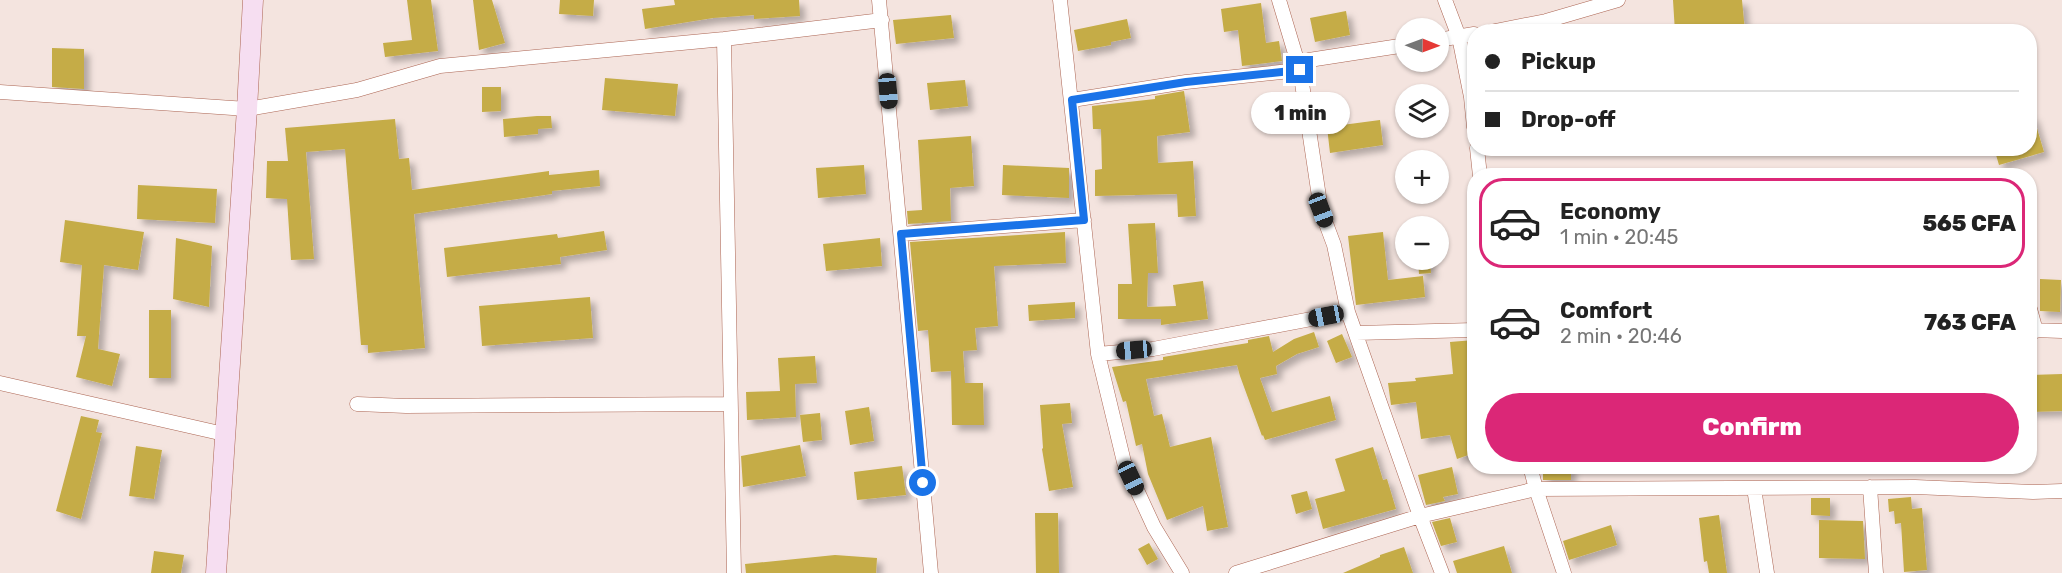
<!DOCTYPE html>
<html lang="en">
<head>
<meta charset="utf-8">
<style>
	:root { --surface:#fff; --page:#f2f2f2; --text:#222; --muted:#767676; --line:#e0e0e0; --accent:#db2777 }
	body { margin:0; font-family:Rubik,sans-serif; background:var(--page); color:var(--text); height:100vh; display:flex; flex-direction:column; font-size:22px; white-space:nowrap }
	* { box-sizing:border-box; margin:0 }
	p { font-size:20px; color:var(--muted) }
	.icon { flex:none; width:33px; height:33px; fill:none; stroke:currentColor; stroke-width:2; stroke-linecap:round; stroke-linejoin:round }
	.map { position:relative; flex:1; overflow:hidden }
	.details { position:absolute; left:1467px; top:168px; width:570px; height:306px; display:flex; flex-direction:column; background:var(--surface); border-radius:24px; box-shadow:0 2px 4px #0004 }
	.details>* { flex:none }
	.hud { position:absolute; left:1467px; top:24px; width:570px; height:132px; border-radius:24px; box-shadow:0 2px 4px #0004; display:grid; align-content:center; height:132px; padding:0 18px; background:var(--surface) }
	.needle { width:39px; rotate:91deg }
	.buttons { position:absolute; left:1395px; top:18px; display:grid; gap:12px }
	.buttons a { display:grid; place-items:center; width:54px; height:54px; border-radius:50%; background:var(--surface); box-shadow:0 2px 4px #0004; font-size:30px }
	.end { position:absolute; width:27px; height:27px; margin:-14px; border:8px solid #1a73e8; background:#fff; box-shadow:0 0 0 3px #fff }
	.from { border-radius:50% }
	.bubble { position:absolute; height:42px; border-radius:21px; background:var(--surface); box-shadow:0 2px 4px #0004; font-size:20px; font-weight:800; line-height:42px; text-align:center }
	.car { position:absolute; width:18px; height:36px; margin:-18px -9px; border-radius:8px; box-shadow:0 0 4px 2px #0007; background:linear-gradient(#222 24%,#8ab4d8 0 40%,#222 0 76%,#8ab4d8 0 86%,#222 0) }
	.hud b { display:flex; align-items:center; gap:21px; height:57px; font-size:22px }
	.hud b+b { border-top:2px solid var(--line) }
	.hud i { width:15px; height:15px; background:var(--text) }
	ul { padding:10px 0 0; list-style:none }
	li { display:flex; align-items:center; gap:18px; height:90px; margin:0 12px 9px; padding:0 6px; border:3px solid transparent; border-radius:24px }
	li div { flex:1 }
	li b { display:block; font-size:22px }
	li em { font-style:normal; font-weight:800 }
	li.current { border-color:var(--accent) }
	li>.icon { width:54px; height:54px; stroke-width:1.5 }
	.cta { display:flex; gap:12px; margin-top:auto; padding:12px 18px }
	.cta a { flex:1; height:69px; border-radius:36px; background:var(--accent); color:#fff; font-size:24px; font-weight:800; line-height:69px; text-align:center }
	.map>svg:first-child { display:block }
</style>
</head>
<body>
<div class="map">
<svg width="2062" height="573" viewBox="0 0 2062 573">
	<defs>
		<filter id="shadow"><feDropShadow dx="5.5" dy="5.5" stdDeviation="3" flood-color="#0004"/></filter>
	</defs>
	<rect width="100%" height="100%" fill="#f4e4df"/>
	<path fill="#c5ac46" filter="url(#shadow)" d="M407,0h24l7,51 -53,6 -2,-14 29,-3z
		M473,0h19l13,43 -26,7z
		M560,0h34l-1,16 -34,-2z
		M674,0h125l1,16 -46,3v-4l-41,3 -68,11 -3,-20 33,-4z
		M1673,0h69l3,32h-70z
		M1261,3l5,40 13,-2 3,20 -40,5 -4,-36 -14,2 -3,-23z
		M1346,11l4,24 -35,7 -5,-24z
		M951,15l3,23 -58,6 -3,-24z
		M1127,19l4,19 -20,4v3l-33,6 -4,-21z
		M52,48l32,1v40l-32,-2z
		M605,78l73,6 -3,32 -73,-6z
		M965,80l3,26 -38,4 -3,-27z
		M482,87h19v24l-19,1z
		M1184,91l6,41 -33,4 1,27 35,-2 3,55 -18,1 -1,-23 -82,2v-26l7,-1 -1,-40h-8l-1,-23 63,-7v-3z
		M2030,115h3l11,37 -45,13 -5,-17h36z
		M537,116h14l1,12 -14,1v5l-34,3 -1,-18z
		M395,119l4,40 10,-1 3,32 137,-19v4l50,-5 1,16 -48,5v3l-138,20 11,134 -57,5v-8h-7l-16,-196 -39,3 8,107 -23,1 -4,-61 -21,-1 1,-37h21l-3,-33z
		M1380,120l3,25 -53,8 -3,-26z
		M971,136l3,50 -24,2 1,33 -43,3 -1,-13 15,-1 -4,-70z
		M864,165l2,29 -48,4 -2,-30z
		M1003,165l66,3v30l-67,-3z
		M138,185l79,4 -2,34 -78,-4z
		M65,220l79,12 -6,38 -34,-5 -6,84 22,5 -8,32 -36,-9 10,-41h-9l5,-71 -22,-3z
		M1155,223l3,50h-10l-1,34 29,-1 -3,-21 30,-4 5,38 -47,6v-6h-43v-35h14l-4,-60z
		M604,231l3,19 -47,7 1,7 -114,13 -3,-29 113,-14 1,4z
		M1065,232l1,31 -72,3 4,60 -23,2 2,22 -14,1 2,32h18l1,42h-32l-1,-54 -20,1 -3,-42 -10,1 -8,-89z
		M1383,232l5,48 35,-4 2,21 -69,8 -8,-69z
		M176,238l36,8 -3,61 -36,-8z
		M880,238l2,28 -56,5 -3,-27z
		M1418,260h12l1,13 -12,1z
		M2040,279l21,1 -1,32 -20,-1z
		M590,297l3,41 -111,8 -3,-40z
		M1075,302v16l-46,3 -1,-16z
		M149,310h22v68h-22z
		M1314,332l5,15 -22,7 -21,12 1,8 -17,4 12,34 58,-16 6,24 -71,20 -2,-5 -1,1 -22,-60 -3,-11 -91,14 8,37 8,-2 8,33 41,-10 17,90 -21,4 -4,-25 -36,14 -19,-46 -6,-30 -6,2 -10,-45 -3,1 -11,-35 51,-7v-3l85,-14v-3l21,-4 4,16 21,-13z
		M1342,334l10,23 -16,6 -9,-22z
		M1474,340v113l-17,6 -7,-24 -29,4 -5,-37 -25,3 -3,-22 28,-2 -1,-3 38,-4 -3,-32z
		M815,356l2,27 -22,1 1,33 -49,3 -1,-28 34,-1 -2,-33z
		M2062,374v37l-32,1v-37z
		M1070,403l2,20 -10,1 11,63 -24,4 -7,-42 1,-1 -3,-43z
		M869,407l5,34 -24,4 -5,-34z
		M820,413l2,27 -19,2 -3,-27z
		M81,416l18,4 -3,12 6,1 -21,86 -25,-8z
		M800,445l6,31 -63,11 -2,-31z
		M136,446l26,4 -8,49 -25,-3z
		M1373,447l10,33 4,-1 9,30 -73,20 -8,-30 30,-8 -10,-32z
		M902,466l4,29 -49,5 -3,-28z
		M1543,466h28v14h-28z
		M1452,467l6,27 -15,3 2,4 -19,4 -8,-30z
		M1307,491l5,18 -16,5 -5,-19z
		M1911,497l1,12 10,-1 5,62 -23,2 -3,-49 -6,1 -1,-13 -5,1 -1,-13z
		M1811,498h19v18l-19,-1z
		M1035,513h23l1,60h-23z
		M1719,515l8,58h-18l-2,-12 -3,1 -5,-44z
		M1450,518l7,24 -16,4 -9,-24z
		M1819,520l44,1 2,38 -46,-1z
		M1611,525l6,20 -48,15 -6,-19z
		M1149,543l9,16 -11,6 -9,-16z
		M1504,546l8,27h-55l-4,-12z
		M1404,547l9,26h-70l37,-16v-2z
		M154,551l30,4 -3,18h-30z
		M835,555l42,3 -1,15h-130l-1,-9z"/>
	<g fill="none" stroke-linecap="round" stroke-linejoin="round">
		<defs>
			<path id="street" d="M879,0l52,573
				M1060,0l38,354 26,108 30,65 28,46
				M1279,0l21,70 21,140 13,35 14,67 72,204 22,57
				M1445,0l14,37 12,60 3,30
				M1490,32l56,-11 72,-21
				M724,39l10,534
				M1438,40l36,-6
				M0,92l247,17 110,-19 83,-24 284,-27 158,-19
				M1072,100l114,-18 114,-12 9,-10 97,-15
				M1477,148l3,28
				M901,234l183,-14
				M2030,309l6,22
				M2030,330l32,1
				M1356,333l118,-3
				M1098,354l55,-5 195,-37
				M0,383l224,51
				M357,404l49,2 324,-2
				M1530,466l6,23 28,84
				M1870,487l6,86
				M1754,488l13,85
				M1236,573l184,-57 116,-27 379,-2 118,5 29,-1"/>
			<path id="secondary" d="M216,573l31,-464 6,-109"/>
		</defs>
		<use href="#street" stroke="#ac6553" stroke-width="15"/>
		<use href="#secondary" stroke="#ac6553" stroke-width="21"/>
		<use href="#street" stroke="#fff" stroke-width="14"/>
		<use href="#secondary" stroke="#f6def1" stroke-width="20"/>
	</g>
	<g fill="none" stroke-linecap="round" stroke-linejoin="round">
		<path stroke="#1a73e8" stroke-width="8" d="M923,483l-22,-249 183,-14 -12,-120 114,-18 114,-12"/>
	</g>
</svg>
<div class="buttons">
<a><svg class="needle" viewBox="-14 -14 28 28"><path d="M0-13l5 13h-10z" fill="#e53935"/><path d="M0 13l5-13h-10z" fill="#767676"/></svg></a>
<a><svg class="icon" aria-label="layers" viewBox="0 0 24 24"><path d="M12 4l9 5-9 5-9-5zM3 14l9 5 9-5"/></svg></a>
<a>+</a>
<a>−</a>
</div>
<i class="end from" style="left:923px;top:483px"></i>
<i class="end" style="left:1300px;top:70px"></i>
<div class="bubble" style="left:1251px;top:92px;width:99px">1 min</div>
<i class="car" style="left:888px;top:91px;rotate:175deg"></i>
<i class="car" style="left:1321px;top:210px;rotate:159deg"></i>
<i class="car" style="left:1326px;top:316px;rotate:259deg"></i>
<i class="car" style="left:1134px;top:350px;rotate:265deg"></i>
<i class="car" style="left:1131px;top:478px;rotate:155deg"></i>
<div class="hud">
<b><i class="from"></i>Pickup</b>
<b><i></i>Drop-off</b>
</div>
<section class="details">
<ul>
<li class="current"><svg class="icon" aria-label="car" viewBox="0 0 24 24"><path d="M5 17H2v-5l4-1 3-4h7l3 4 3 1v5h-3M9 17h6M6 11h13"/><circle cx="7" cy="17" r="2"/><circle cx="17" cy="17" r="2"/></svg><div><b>Economy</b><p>1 min · 20:45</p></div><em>565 CFA</em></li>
<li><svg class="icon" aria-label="car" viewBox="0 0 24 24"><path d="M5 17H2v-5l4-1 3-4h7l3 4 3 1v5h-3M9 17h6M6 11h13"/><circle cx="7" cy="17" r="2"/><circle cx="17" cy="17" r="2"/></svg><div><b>Comfort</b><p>2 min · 20:46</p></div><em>763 CFA</em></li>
</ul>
<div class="cta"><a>Confirm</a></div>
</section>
</div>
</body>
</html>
